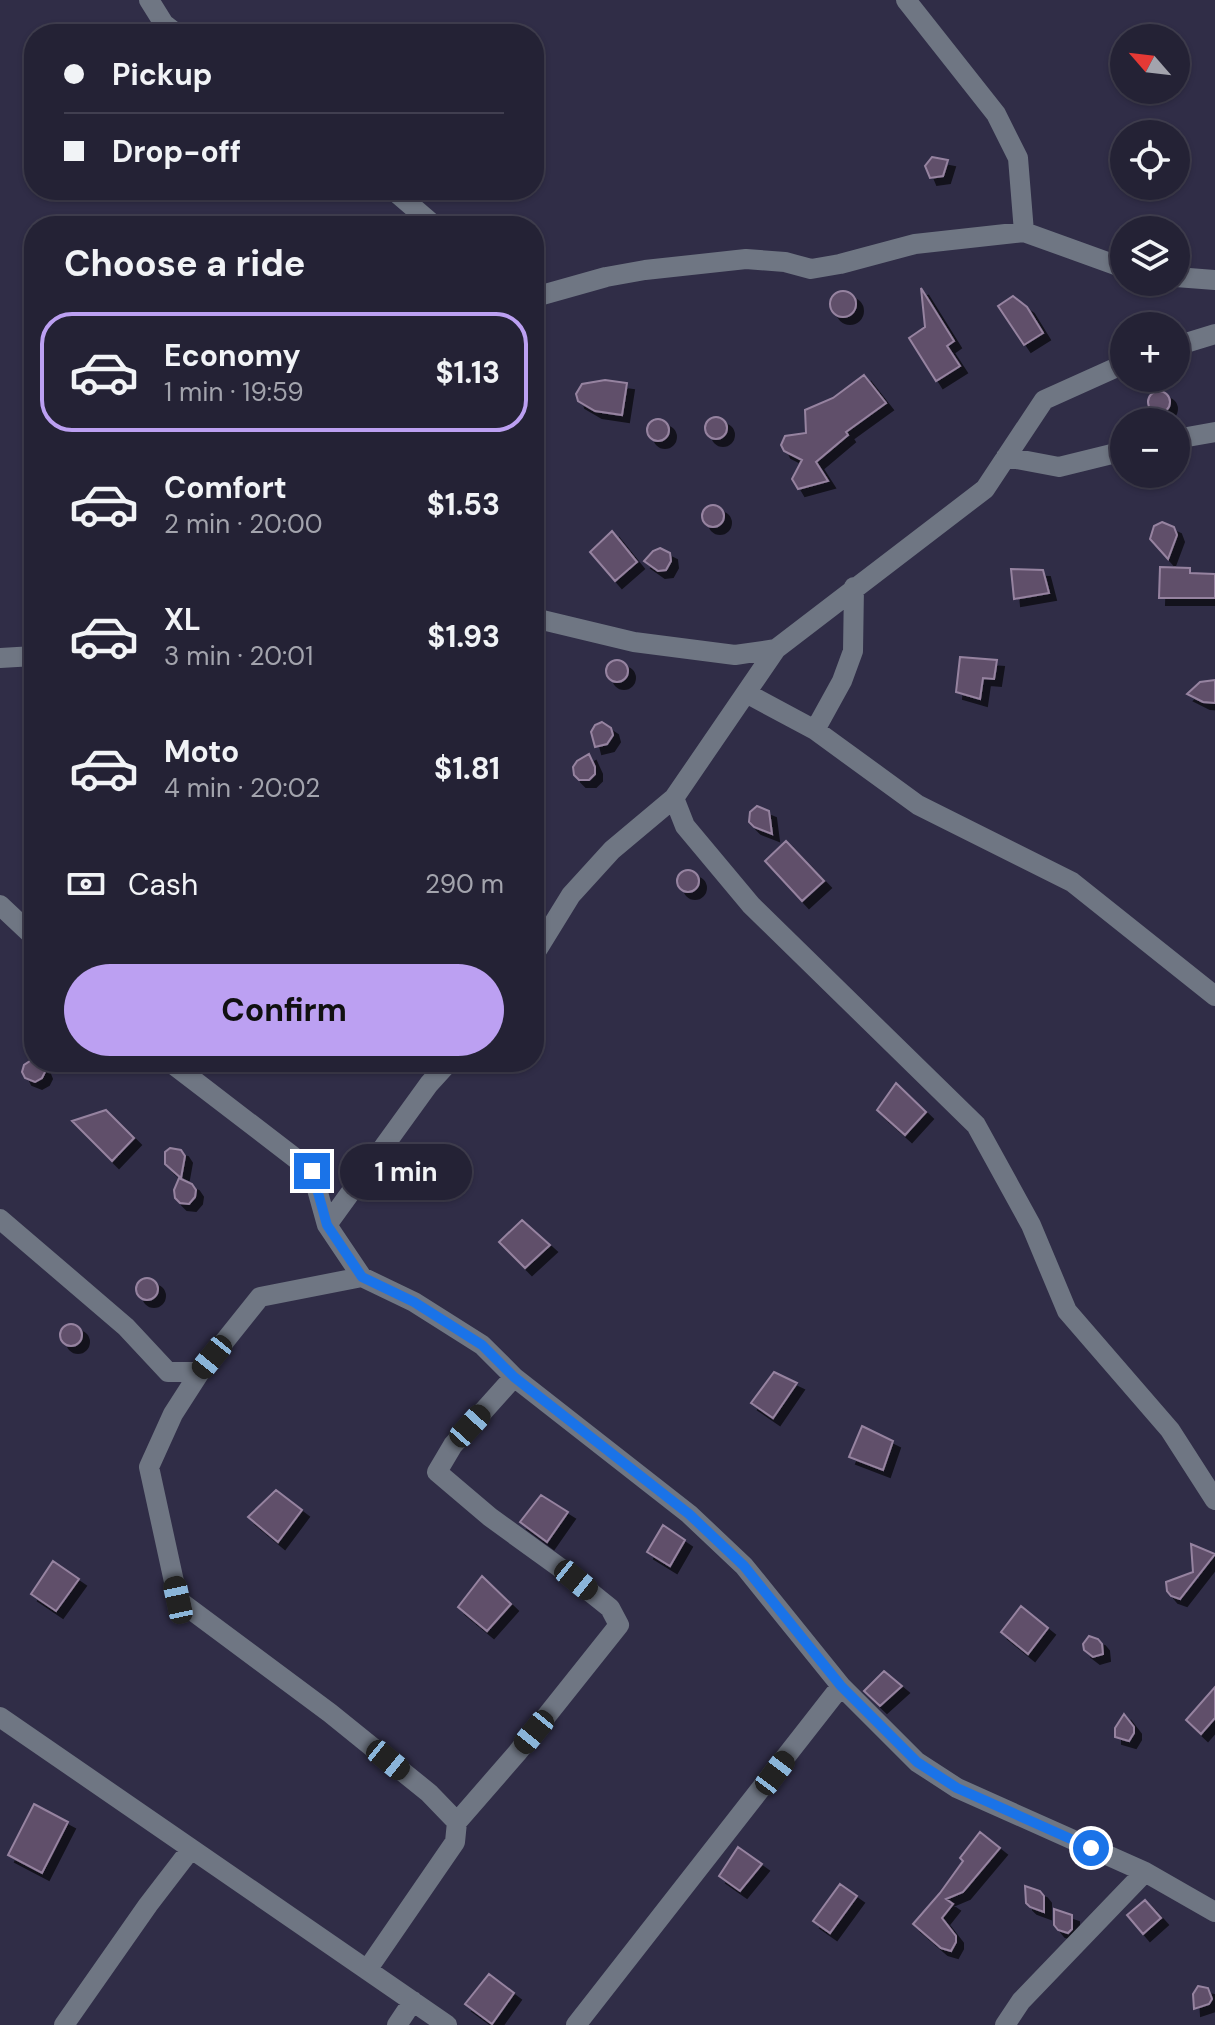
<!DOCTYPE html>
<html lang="en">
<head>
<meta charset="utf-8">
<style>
	:root { --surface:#242235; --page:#2c2a3d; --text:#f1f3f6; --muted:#a3a4ad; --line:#413f50; --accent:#bca0f2 }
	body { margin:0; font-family:"DM Sans",sans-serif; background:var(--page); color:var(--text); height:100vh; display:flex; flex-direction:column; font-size:30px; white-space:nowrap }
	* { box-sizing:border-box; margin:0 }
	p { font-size:26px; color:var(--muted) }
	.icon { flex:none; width:44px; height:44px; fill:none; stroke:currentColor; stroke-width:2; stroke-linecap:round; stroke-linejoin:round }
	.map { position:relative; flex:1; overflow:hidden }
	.drawer { position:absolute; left:24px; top:216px; width:520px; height:856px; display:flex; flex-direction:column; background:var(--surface); border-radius:32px; box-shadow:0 2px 6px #0004,0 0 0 2px var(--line) }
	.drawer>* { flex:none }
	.guide { position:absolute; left:24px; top:24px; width:520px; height:176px; border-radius:32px; box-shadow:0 2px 6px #0004,0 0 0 2px var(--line); display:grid; align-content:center; height:176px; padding:0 40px; background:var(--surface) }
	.needle { width:52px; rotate:298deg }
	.controls { position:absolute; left:1110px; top:24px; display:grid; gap:16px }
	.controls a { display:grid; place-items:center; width:80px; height:80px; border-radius:50%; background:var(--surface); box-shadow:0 2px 6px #0004,0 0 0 2px var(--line); font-size:40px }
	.end { position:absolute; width:36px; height:36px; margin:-18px; border:10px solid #1a73e8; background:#fff; box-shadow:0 0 0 4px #fff }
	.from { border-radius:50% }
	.bubble { position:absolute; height:56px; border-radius:28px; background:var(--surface); box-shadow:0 2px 6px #0004,0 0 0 2px var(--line); font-size:26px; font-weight:700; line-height:56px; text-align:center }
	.car { position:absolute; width:24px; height:48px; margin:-24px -12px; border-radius:10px; box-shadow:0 0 6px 2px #0007; background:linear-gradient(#222 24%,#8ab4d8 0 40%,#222 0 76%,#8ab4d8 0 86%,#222 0) }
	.guide b { display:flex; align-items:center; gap:28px; height:76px; font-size:30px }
	.guide b+b { border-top:2px solid var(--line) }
	.guide i { width:20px; height:20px; background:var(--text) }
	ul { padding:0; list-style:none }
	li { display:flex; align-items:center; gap:24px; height:120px; margin:0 16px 12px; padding:0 24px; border:4px solid transparent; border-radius:32px }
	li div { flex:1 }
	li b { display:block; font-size:30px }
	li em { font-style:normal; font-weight:700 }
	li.on { border-color:var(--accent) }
	li>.icon { width:72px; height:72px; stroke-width:1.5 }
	h2 { padding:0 40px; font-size:36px; line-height:96px }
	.pay { display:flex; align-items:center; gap:20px; height:88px; padding:0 40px; font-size:30px }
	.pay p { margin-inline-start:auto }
	.action { display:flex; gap:16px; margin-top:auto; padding:16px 40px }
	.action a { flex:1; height:92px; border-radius:48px; background:var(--accent); color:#111; font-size:32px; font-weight:700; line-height:92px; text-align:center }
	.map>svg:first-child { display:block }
</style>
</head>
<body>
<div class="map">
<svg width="1215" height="2025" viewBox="0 0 1215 2025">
	<defs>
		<filter id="shadow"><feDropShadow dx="7" dy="7" stdDeviation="0" flood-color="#0009"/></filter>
	</defs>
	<rect width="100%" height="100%" fill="#302d47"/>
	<path fill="#614f6a" stroke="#9683a0" stroke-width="2" filter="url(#shadow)" d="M932,157l16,3 -5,16 -13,2 -5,-12z
		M921,288l33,53 -7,5 13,20 -24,15 -27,-43 16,-11z
		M830 304a13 13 0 1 1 26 0a13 13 0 1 1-26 0Z
		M1013,296l14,11 16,26 -19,12 -26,-39z
		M864,375l22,28 -40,29 2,3 -32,27 12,19 -30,8 -6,-10 10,-19 -18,-9 -3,-6 4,-9 21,-3 -1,-23 28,-12z
		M605,380l22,3 -5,32 -27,-4 -17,-10 -2,-7 6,-10z
		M1148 402a11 11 0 1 1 22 0a11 11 0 1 1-22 0Z
		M705 428a11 11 0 1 1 22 0a11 11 0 1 1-22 0Z
		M647 430a11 11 0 1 1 22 0a11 11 0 1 1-22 0Z
		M702 516a11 11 0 1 1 22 0a11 11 0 1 1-22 0Z
		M1162,522l12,5 3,8 -9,24 -18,-20 4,-13z
		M612,531l25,31 -22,19 -25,-29z
		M660,548l10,5 1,8 -5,9 -8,1 -14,-10 9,-10z
		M1160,567l30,1v5l25,1v24h-56z
		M1011,569l32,1 6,23 -35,6z
		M960,657l37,3 -3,19 -11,-1 -3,21 -24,-7z
		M606 671a11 11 0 1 1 22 0a11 11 0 1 1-22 0Z
		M1215,680v23l-12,-1 -16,-8 13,-12z
		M602,722l9,6 2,7 -6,9 -12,3 -4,-15 4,-7z
		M589,754l6,13v7l-6,6h-10l-5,-5 -1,-8 4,-6z
		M757,806l12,5 3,23 -18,-7 -5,-5 1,-10z
		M786,841l38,40 -22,20 -37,-40z
		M677 881a11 11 0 1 1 22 0a11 11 0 1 1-22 0Z
		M33,1059l1,3h7l4,10 -3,6 -7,4 -10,-4 -3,-6 2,-7z
		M896,1083l30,29 -21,23 -28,-25z
		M106,1110l28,28 -22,23 -40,-40z
		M170,1148l11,2 4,6 -4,22 -16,-14v-12z
		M179,1178l13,6 4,6 -1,7 -6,7 -9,-1 -5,-5 -1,-8z
		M522,1220l28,25 -25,23 -26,-26z
		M136 1289a11 11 0 1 1 22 0a11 11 0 1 1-22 0Z
		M60 1335a11 11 0 1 1 22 0a11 11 0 1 1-22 0Z
		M774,1372l23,11 -24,35 -22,-15z
		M862,1426l31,15 -10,29 -34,-13z
		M276,1490l26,20 -24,32 -30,-25z
		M541,1495l27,17 -21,30 -27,-20z
		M663,1525l22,15 -15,26 -23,-14z
		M1191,1544l24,10 -35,45 -9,-3 -4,-5 -1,-9 27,-10z
		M53,1561l26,18 -23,32 -25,-17z
		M482,1576l29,28 -24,27 -29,-24z
		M1021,1606l27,22 -20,26 -27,-22z
		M1089,1636l9,3 4,5 1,10 -10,3 -9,-7 -1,-6z
		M884,1671l18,15 -22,20 -16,-15z
		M1215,1687v31l-14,16 -15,-14z
		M1124,1714l10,13v6l-5,8 -14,-4v-9z
		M34,1804l34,18 -26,51 -34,-18z
		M980,1832l20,16 -37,44 -17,7 7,5 -11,14 14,18v6l-5,9 -10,-3 -28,-24 27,-31 23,-32 -3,-3z
		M738,1847l24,17 -22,27 -21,-15z
		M840,1884l17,12 -27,37 -17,-12z
		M1025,1886l15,5 4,5v16l-14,-5 -4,-4z
		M1145,1900l16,18 -18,16 -16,-19z
		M1054,1909l18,6v14l-4,4 -10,-3 -4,-5z
		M489,1974l25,19 -22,31 -27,-20z
		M1198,1986l10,2 4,11 -3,5 -15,5 -1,-15z"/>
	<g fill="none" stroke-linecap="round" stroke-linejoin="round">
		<path stroke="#6f7683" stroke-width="20" d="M149,0l15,24 13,10
			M906,0l90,114 22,44 6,74
			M393,190l42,36
			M1176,277l39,3
			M534,291l8,4 64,-18 39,-7 101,-11 39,3 26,7 29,-5 75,-20 109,-12 100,36
			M1176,346l39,-12
			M1124,364l-80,36 -59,89 -209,160 -102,149 11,28 66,79 225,220 55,100 36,86 103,119 45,70
			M1176,439l39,-7
			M1006,457l53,10 65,-16
			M534,618l100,24 101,13 41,-6
			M0,658l34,-2
			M746,693l69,37 103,75 154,77 143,114
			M815,730l27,-49 11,-30 1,-64
			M0,905l34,32
			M534,955l37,-60 41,-45 62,-52
			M170,1062l142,109 15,54 35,52 52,25 68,43 32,32 175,137 55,52 97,120 76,76 40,26 188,84 70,40
			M0,1219l126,108 42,45h32l60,-75 102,-20
			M327,1225l102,-141 20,-22
			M200,1372l-27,42 -24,53 29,133 152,113 99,80 28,29 -2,20 -88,128
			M0,1717l447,308
			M457,1822l60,-69 102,-128 -9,-17 -51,-41 -69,-50 -53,-45 16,-27 61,-68
			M64,2025l84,-120 43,-56
			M397,2025l16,-24
			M576,2025l265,-339
			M1005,2025l16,-24 124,-129"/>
	</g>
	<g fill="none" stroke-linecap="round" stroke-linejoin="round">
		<path stroke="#1a73e8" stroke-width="10" d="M312,1171l15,54 35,52 52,25 68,43 32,32 175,137 55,52 97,120 76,76 40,26 134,60"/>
	</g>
</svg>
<div class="controls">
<a><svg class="needle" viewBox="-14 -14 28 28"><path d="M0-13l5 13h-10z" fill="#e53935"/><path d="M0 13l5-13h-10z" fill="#a3a4ad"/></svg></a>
<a><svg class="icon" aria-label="locate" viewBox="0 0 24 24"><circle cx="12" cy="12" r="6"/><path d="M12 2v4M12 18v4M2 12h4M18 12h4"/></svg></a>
<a><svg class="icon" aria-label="layers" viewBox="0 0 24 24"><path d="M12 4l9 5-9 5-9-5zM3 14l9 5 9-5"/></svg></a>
<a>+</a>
<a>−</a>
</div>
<i class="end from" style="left:1091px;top:1848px"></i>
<i class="end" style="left:312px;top:1171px"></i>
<div class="bubble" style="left:340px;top:1144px;width:132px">1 min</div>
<i class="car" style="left:212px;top:1357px;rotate:219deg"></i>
<i class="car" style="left:470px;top:1426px;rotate:42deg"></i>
<i class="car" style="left:576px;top:1580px;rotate:129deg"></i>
<i class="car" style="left:178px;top:1600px;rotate:348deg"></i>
<i class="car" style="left:534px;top:1732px;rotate:219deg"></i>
<i class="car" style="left:388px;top:1760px;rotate:129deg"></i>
<i class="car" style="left:775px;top:1773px;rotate:37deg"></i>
<div class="guide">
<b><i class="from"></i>Pickup</b>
<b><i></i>Drop-off</b>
</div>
<section class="drawer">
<h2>Choose a ride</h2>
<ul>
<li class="on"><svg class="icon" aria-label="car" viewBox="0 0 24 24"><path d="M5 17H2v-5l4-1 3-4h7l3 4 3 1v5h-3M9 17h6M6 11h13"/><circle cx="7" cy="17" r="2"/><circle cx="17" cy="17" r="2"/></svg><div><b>Economy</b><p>1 min · 19:59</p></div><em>$1.13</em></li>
<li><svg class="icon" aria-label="car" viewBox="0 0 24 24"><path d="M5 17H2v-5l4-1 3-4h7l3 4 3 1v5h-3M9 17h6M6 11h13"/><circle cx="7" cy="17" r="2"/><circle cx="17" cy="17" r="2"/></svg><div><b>Comfort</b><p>2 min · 20:00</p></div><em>$1.53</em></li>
<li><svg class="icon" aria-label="car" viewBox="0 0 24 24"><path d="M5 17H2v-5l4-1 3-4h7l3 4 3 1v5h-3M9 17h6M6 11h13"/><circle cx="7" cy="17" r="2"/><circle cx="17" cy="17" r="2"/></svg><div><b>XL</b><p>3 min · 20:01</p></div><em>$1.93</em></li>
<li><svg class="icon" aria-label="car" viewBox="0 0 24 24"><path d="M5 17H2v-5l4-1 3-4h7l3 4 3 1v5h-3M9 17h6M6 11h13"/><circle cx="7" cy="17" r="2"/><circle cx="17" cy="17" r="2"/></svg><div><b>Moto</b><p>4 min · 20:02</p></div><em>$1.81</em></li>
</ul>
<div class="pay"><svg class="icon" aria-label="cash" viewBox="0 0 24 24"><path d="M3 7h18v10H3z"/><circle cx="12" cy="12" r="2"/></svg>Cash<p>290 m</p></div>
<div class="action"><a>Confirm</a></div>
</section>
</div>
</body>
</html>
